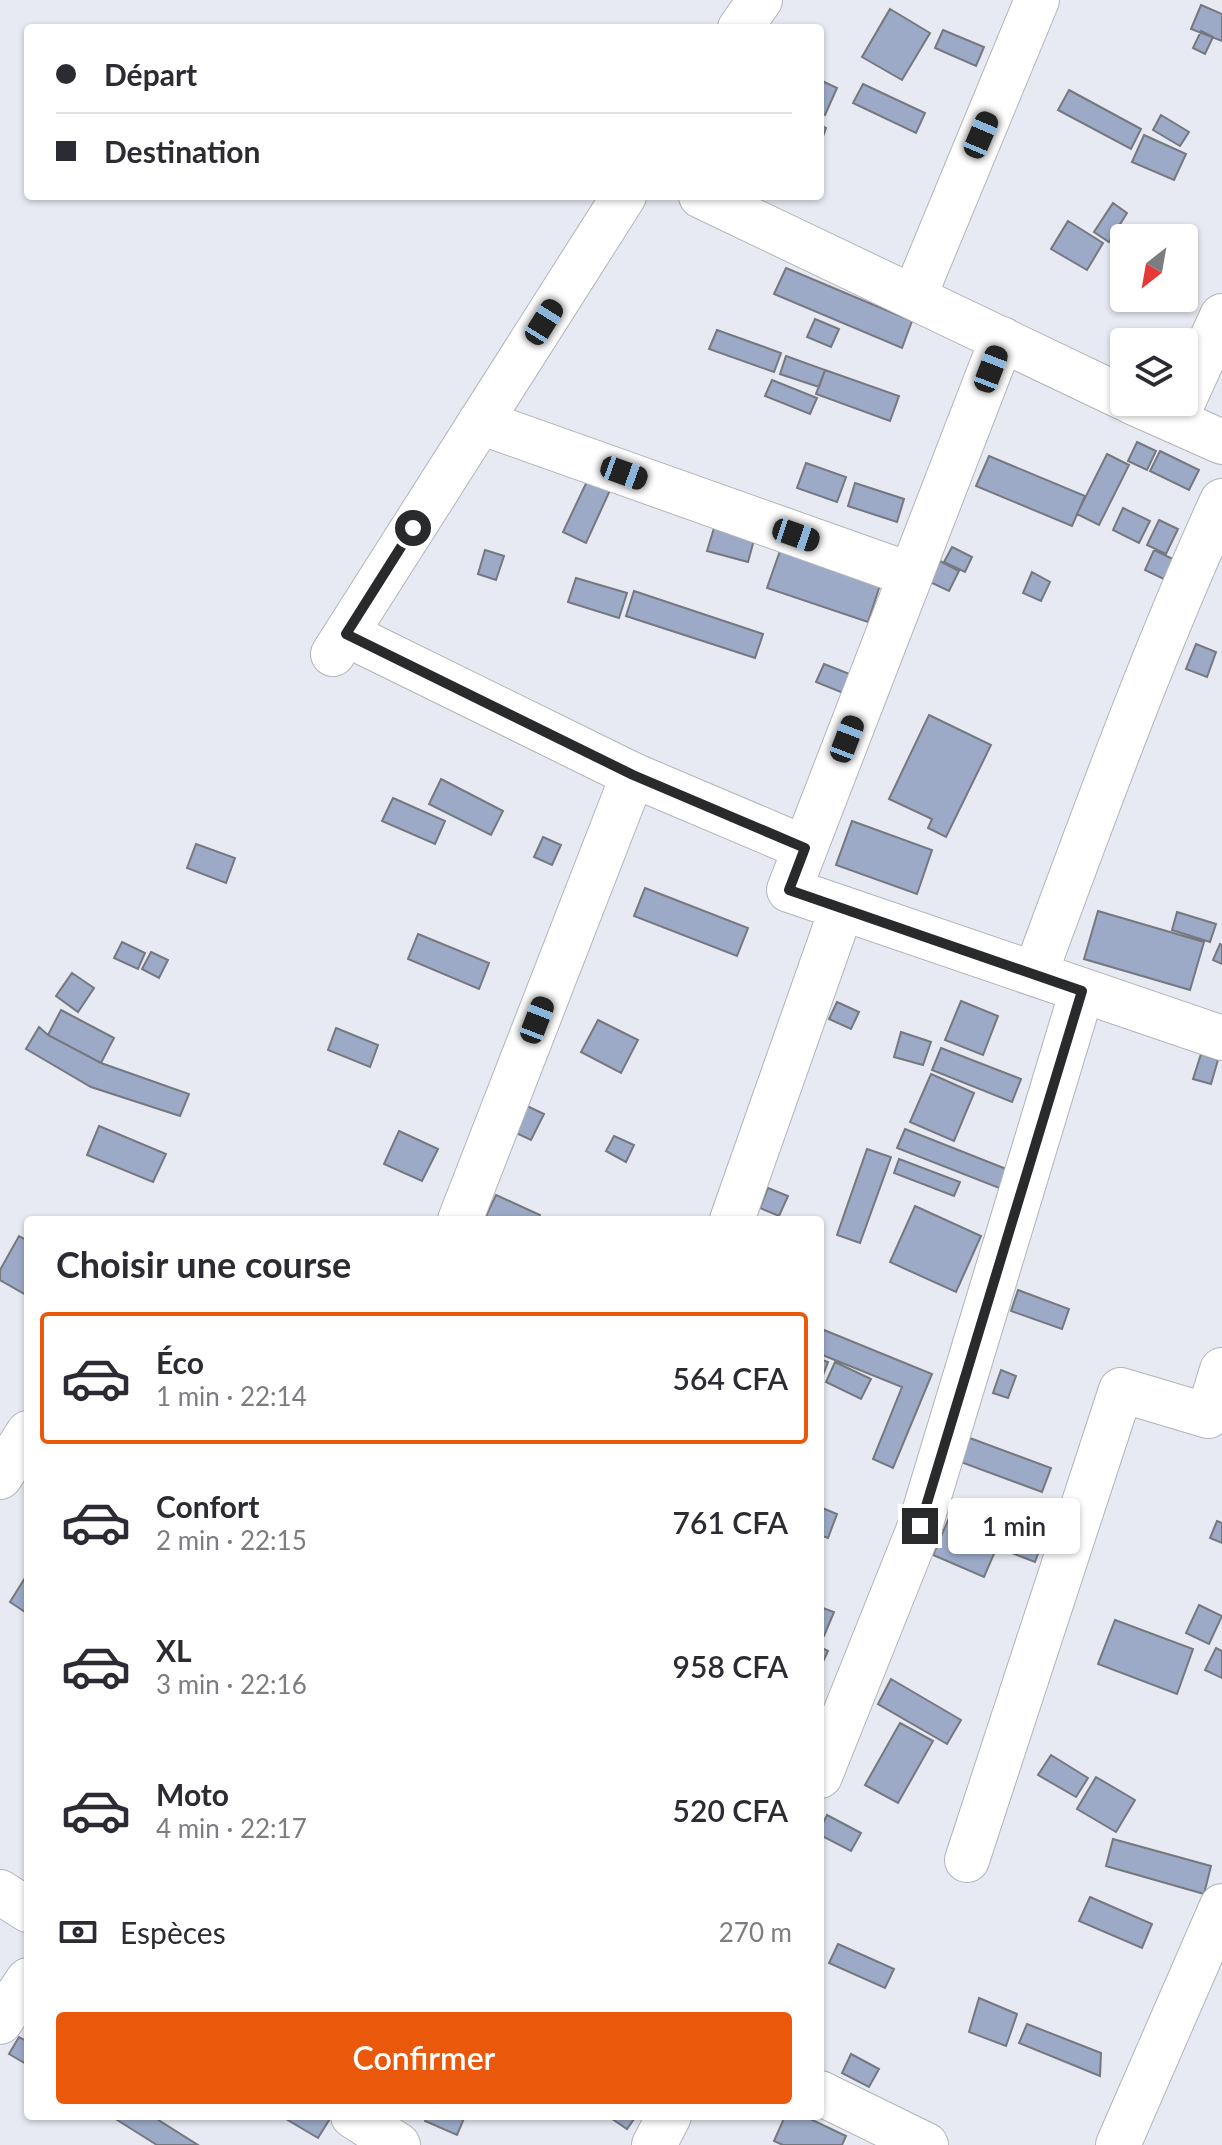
<!DOCTYPE html>
<html lang="fr">
<head>
<meta charset="utf-8">
<style>
	:root { --surface:#fff; --page:#f2f2f3; --text:#2b2b33; --muted:#7c7c81; --line:#e1e1e2; --accent:#ea580c }
	body { margin:0; font-family:Lato,sans-serif; background:var(--page); color:var(--text); height:100vh; display:flex; flex-direction:column; font-size:30px; white-space:nowrap }
	* { box-sizing:border-box; margin:0 }
	p { font-size:26px; color:var(--muted) }
	.icon { flex:none; width:44px; height:44px; fill:none; stroke:currentColor; stroke-width:2; stroke-linecap:round; stroke-linejoin:round }
	.map { position:relative; flex:1; overflow:hidden }
	.sheet { position:absolute; left:24px; top:1216px; width:800px; height:904px; display:flex; flex-direction:column; background:var(--surface); border-radius:8px; box-shadow:0 2px 6px #0004 }
	.sheet>* { flex:none }
	.guide { position:absolute; left:24px; top:24px; width:800px; height:176px; border-radius:8px; box-shadow:0 2px 6px #0004; display:grid; align-content:center; height:176px; padding:0 32px; background:var(--surface) }
	.needle { width:52px; rotate:211deg }
	.buttons { position:absolute; left:1110px; top:224px; display:grid; gap:16px }
	.buttons a { display:grid; place-items:center; width:88px; height:88px; border-radius:8px; background:var(--surface); box-shadow:0 2px 6px #0004; font-size:40px }
	.end { position:absolute; width:36px; height:36px; margin:-18px; border:10px solid #282a2c; background:#fff; box-shadow:0 0 0 4px #fff }
	.from { border-radius:50% }
	.bubble { position:absolute; height:56px; border-radius:8px; background:var(--surface); box-shadow:0 2px 6px #0004; font-size:26px; font-weight:600; line-height:56px; text-align:center }
	.car { position:absolute; width:24px; height:48px; margin:-24px -12px; border-radius:10px; box-shadow:0 0 6px 2px #0007; background:linear-gradient(#222 24%,#8ab4d8 0 40%,#222 0 76%,#8ab4d8 0 86%,#222 0) }
	.guide b { display:flex; align-items:center; gap:28px; height:76px; font-size:30px }
	.guide b+b { border-top:2px solid var(--line) }
	.guide i { width:20px; height:20px; background:var(--text) }
	ul { padding:0; list-style:none }
	li { display:flex; align-items:center; gap:24px; height:132px; margin:0 16px 12px; padding:0 16px; border:4px solid transparent; border-radius:8px }
	li div { flex:1 }
	li b { display:block; font-size:30px }
	li em { font-style:normal; font-weight:600 }
	li.current { border-color:var(--accent) }
	li>.icon { width:72px; height:72px; stroke-width:1.5 }
	h2 { padding:0 32px; font-size:36px; line-height:96px }
	.pay { display:flex; align-items:center; gap:20px; height:88px; padding:0 32px; font-size:30px }
	.pay p { margin-inline-start:auto }
	.action { display:flex; gap:16px; margin-top:auto; padding:16px 32px }
	.action a { flex:1; height:92px; border-radius:8px; background:var(--accent); color:#fff; font-size:32px; font-weight:600; line-height:92px; text-align:center }
	.map>svg:first-child { display:block }
</style>
</head>
<body>
<div class="map">
<svg width="1222" height="2145" viewBox="0 0 1222 2145">
	<rect width="100%" height="100%" fill="#e7eaf2"/>
	<path fill="#9caac8" stroke="#75787e" stroke-width="2" d="M1201,5l21,9v27l-31,-12z
		M890,9l40,24 -28,47 -40,-23z
		M943,30l41,17 -8,19 -41,-18z
		M1201,31l12,6 -8,17 -12,-6z
		M820,80l17,8 -12,27 -5,-2z
		M863,84l62,29 -9,20 -63,-30z
		M1069,90l72,39 -10,20 -73,-39z
		M1161,115l28,17 -9,14 -27,-16z
		M820,125l6,3 -6,17z
		M1144,135l42,19 -12,26 -42,-18z
		M1113,203l14,10 -18,29 -15,-10z
		M1068,221l35,22 -16,27 -36,-21z
		M786,268l126,53 -10,27 -128,-54z
		M815,319l24,10 -8,18 -24,-10z
		M717,330l64,23 -7,19 -65,-23z
		M786,356l39,14 -6,17 -39,-13z
		M825,370l74,26 -9,25 -74,-27z
		M772,380l45,18 -7,16 -45,-18z
		M1137,442l19,9 -9,19 -19,-9z
		M1160,451l39,19 -10,20 -39,-19z
		M1107,454l22,11 -30,60 -22,-11z
		M989,456l96,40 -13,30 -96,-40z
		M806,463l40,14 -9,25 -40,-14z
		M589,477l22,11 -25,55 -23,-11z
		M855,483l49,16 -7,23 -49,-16z
		M1123,508l27,13 -11,22 -26,-13z
		M1159,520l19,9 -12,25 -19,-9z
		M714,528l40,12 -6,22 -41,-11z
		M952,547l20,10 -7,15 -21,-10z
		M781,548l100,34 -13,40 -101,-34z
		M485,550l19,6 -8,24 -18,-6z
		M1154,550l23,11 -9,20 -23,-11z
		M940,561l19,10 -10,20 -19,-9z
		M1032,572l18,10 -9,19 -18,-8z
		M576,578l51,15 -8,25 -51,-16z
		M634,591l129,43 -8,24 -129,-42z
		M1196,644l20,8 -9,25 -21,-8z
		M824,664l41,16 -7,19 -42,-17z
		M929,715l62,30 -45,92 -18,-9 4,-9 -43,-20z
		M441,779l62,32 -12,24 -62,-31z
		M393,798l52,23 -10,23 -53,-23z
		M852,821l80,29 -15,44 -81,-29z
		M543,837l18,8 -9,20 -18,-8z
		M196,844l39,14 -9,25 -39,-15z
		M645,888l103,40 -11,28 -103,-40z
		M1098,911l106,31 -14,48 -106,-31z
		M1177,912l39,12 -6,18 -38,-12z
		M418,934l71,29 -10,26 -71,-30z
		M122,942l23,11 -7,16 -24,-11z
		M1220,944l2,1v19l-9,-4z
		M151,952l17,8 -9,18 -17,-9z
		M72,973l22,15 -16,24 -22,-16z
		M961,1001l37,15 -15,39 -38,-15z
		M837,1002l22,10 -8,17 -22,-10z
		M61,1010l53,28 -13,25 -53,-28z
		M598,1020l40,20 -17,33 -40,-21z
		M39,1027l9,8 53,28 88,31 -9,22 -89,-29 -65,-38z
		M336,1028l42,17 -8,22 -42,-17z
		M901,1032l30,10 -8,23 -29,-8z
		M941,1048l80,31 -9,23 -80,-32z
		M1201,1054l17,6 -7,24 -18,-5z
		M931,1074l43,19 -20,48 -44,-19z
		M527,1106l17,8 -13,26 -17,-8z
		M99,1126l67,28 -13,28 -66,-27z
		M905,1129l114,45 -7,19 -115,-45z
		M399,1131l39,18 -16,32 -38,-17z
		M614,1136l20,9 -8,17 -20,-11z
		M867,1149l24,8 -31,86 -23,-8z
		M899,1159l61,23 -6,14 -60,-23z
		M768,1188l20,8 -9,20 -19,-8z
		M496,1195l44,20 -2,5h-42l-10,-4z
		M915,1206l66,30 -25,56 -66,-30z
		M19,1236l9,5v55l-28,-16v-10z
		M1018,1290l51,19 -7,20 -51,-18z
		M824,1330l108,44 -39,94 -20,-9 29,-72 -82,-33v-14z
		M820,1359l8,3 -8,21z
		M835,1362l36,17 -10,20 -35,-17z
		M1001,1370l15,6 -8,22 -15,-5z
		M967,1437l84,31 -9,24 -84,-31z
		M955,1504l51,22 -22,51 -51,-22z
		M820,1507l17,7 -9,24 -8,-3z
		M1217,1521l5,2v20l-12,-5z
		M1005,1525l38,15 -8,22 -39,-15z
		M28,1573v41l-18,-12z
		M1199,1605l23,11 -13,28 -23,-11z
		M820,1607l14,5 -10,24 -4,-2z
		M1115,1620l78,29 -16,45 -79,-30z
		M820,1647l8,4 -8,17z
		M1216,1648l6,3v27l-17,-8z
		M891,1679l70,41 -14,24 -69,-40z
		M900,1723l33,18 -35,62 -33,-18z
		M1051,1755l37,23 -12,19 -38,-22z
		M1096,1777l39,23 -19,32 -39,-23z
		M827,1815l34,18 -10,18 -31,-16v-6z
		M1113,1839l98,27 -7,28 -98,-28z
		M1090,1897l62,27 -10,24 -63,-27z
		M838,1944l56,25 -9,19 -56,-25z
		M979,1998l38,16 -11,32 -37,-14z
		M1027,2024l74,29 -1,23 -81,-33z
		M19,2037l9,5v23l-19,-11z
		M851,2054l28,15 -10,18 -27,-14z
		M115,2116h37l46,29h-41l-43,-27z
		M281,2116h47l3,1 -13,21z
		M427,2116h38l-8,19 -32,-14z
		M608,2116h28l-9,13z
		M785,2116h19l42,20 -4,9h-59l-9,-4z"/>
	<g fill="none" stroke-linecap="round" stroke-linejoin="round">
		<defs>
			<path id="minor" d="M740,28l20,-28
				M701,196l423,202
				M914,297l123,-297
				M1002,339l-213,551 433,148
				M1184,400l38,-84
				M1132,402l90,40
				M480,422l431,153
				M346,634l287,141 172,73
				M333,654l291,-458
				M1035,974c59,-159 117,-319 187,-473
				M460,1220l173,-445
				M732,1220l110,-312
				M0,1477l28,-44
				M820,1776l100,-250 162,-535
				M967,1860l154,-470 87,26 14,-46
				M0,1892l28,18
				M0,2022l28,-42
				M820,2093l106,52
				M353,2116l45,29
				M654,2145l15,-29
				M1118,2145l104,-239"/>
		</defs>
		<use href="#minor" stroke="#b1b4bb" stroke-width="46"/>
		<use href="#minor" stroke="#fff" stroke-width="44"/>
	</g>
	<g fill="none" stroke-linecap="round" stroke-linejoin="round">
		<path stroke="#282a2c" stroke-width="10" d="M413,528l-67,106 287,141 172,73 -16,42 293,101 -162,535"/>
	</g>
</svg>
<div class="buttons">
<a><svg class="needle" viewBox="-14 -14 28 28"><path d="M0-13l5 13h-10z" fill="#e53935"/><path d="M0 13l5-13h-10z" fill="#7c7c81"/></svg></a>
<a><svg class="icon" aria-label="layers" viewBox="0 0 24 24"><path d="M12 4l9 5-9 5-9-5zM3 14l9 5 9-5"/></svg></a>
</div>
<i class="end from" style="left:413px;top:528px"></i>
<i class="end" style="left:920px;top:1526px"></i>
<div class="bubble" style="left:948px;top:1498px;width:132px">1 min</div>
<i class="car" style="left:981px;top:135px;rotate:23deg"></i>
<i class="car" style="left:544px;top:322px;rotate:32deg"></i>
<i class="car" style="left:991px;top:369px;rotate:21deg"></i>
<i class="car" style="left:624px;top:473px;rotate:110deg"></i>
<i class="car" style="left:796px;top:535px;rotate:109deg"></i>
<i class="car" style="left:847px;top:739px;rotate:21deg"></i>
<i class="car" style="left:537px;top:1020px;rotate:21deg"></i>
<div class="guide">
<b><i class="from"></i>Départ</b>
<b><i></i>Destination</b>
</div>
<section class="sheet">
<h2>Choisir une course</h2>
<ul>
<li class="current"><svg class="icon" aria-label="car" viewBox="0 0 24 24"><path d="M5 17H2v-5l4-1 3-4h7l3 4 3 1v5h-3M9 17h6M6 11h13"/><circle cx="7" cy="17" r="2"/><circle cx="17" cy="17" r="2"/></svg><div><b>Éco</b><p>1 min · 22:14</p></div><em>564 CFA</em></li>
<li><svg class="icon" aria-label="car" viewBox="0 0 24 24"><path d="M5 17H2v-5l4-1 3-4h7l3 4 3 1v5h-3M9 17h6M6 11h13"/><circle cx="7" cy="17" r="2"/><circle cx="17" cy="17" r="2"/></svg><div><b>Confort</b><p>2 min · 22:15</p></div><em>761 CFA</em></li>
<li><svg class="icon" aria-label="car" viewBox="0 0 24 24"><path d="M5 17H2v-5l4-1 3-4h7l3 4 3 1v5h-3M9 17h6M6 11h13"/><circle cx="7" cy="17" r="2"/><circle cx="17" cy="17" r="2"/></svg><div><b>XL</b><p>3 min · 22:16</p></div><em>958 CFA</em></li>
<li><svg class="icon" aria-label="car" viewBox="0 0 24 24"><path d="M5 17H2v-5l4-1 3-4h7l3 4 3 1v5h-3M9 17h6M6 11h13"/><circle cx="7" cy="17" r="2"/><circle cx="17" cy="17" r="2"/></svg><div><b>Moto</b><p>4 min · 22:17</p></div><em>520 CFA</em></li>
</ul>
<div class="pay"><svg class="icon" aria-label="cash" viewBox="0 0 24 24"><path d="M3 7h18v10H3z"/><circle cx="12" cy="12" r="2"/></svg>Espèces<p>270 m</p></div>
<div class="action"><a>Confirmer</a></div>
</section>
</div>
</body>
</html>
